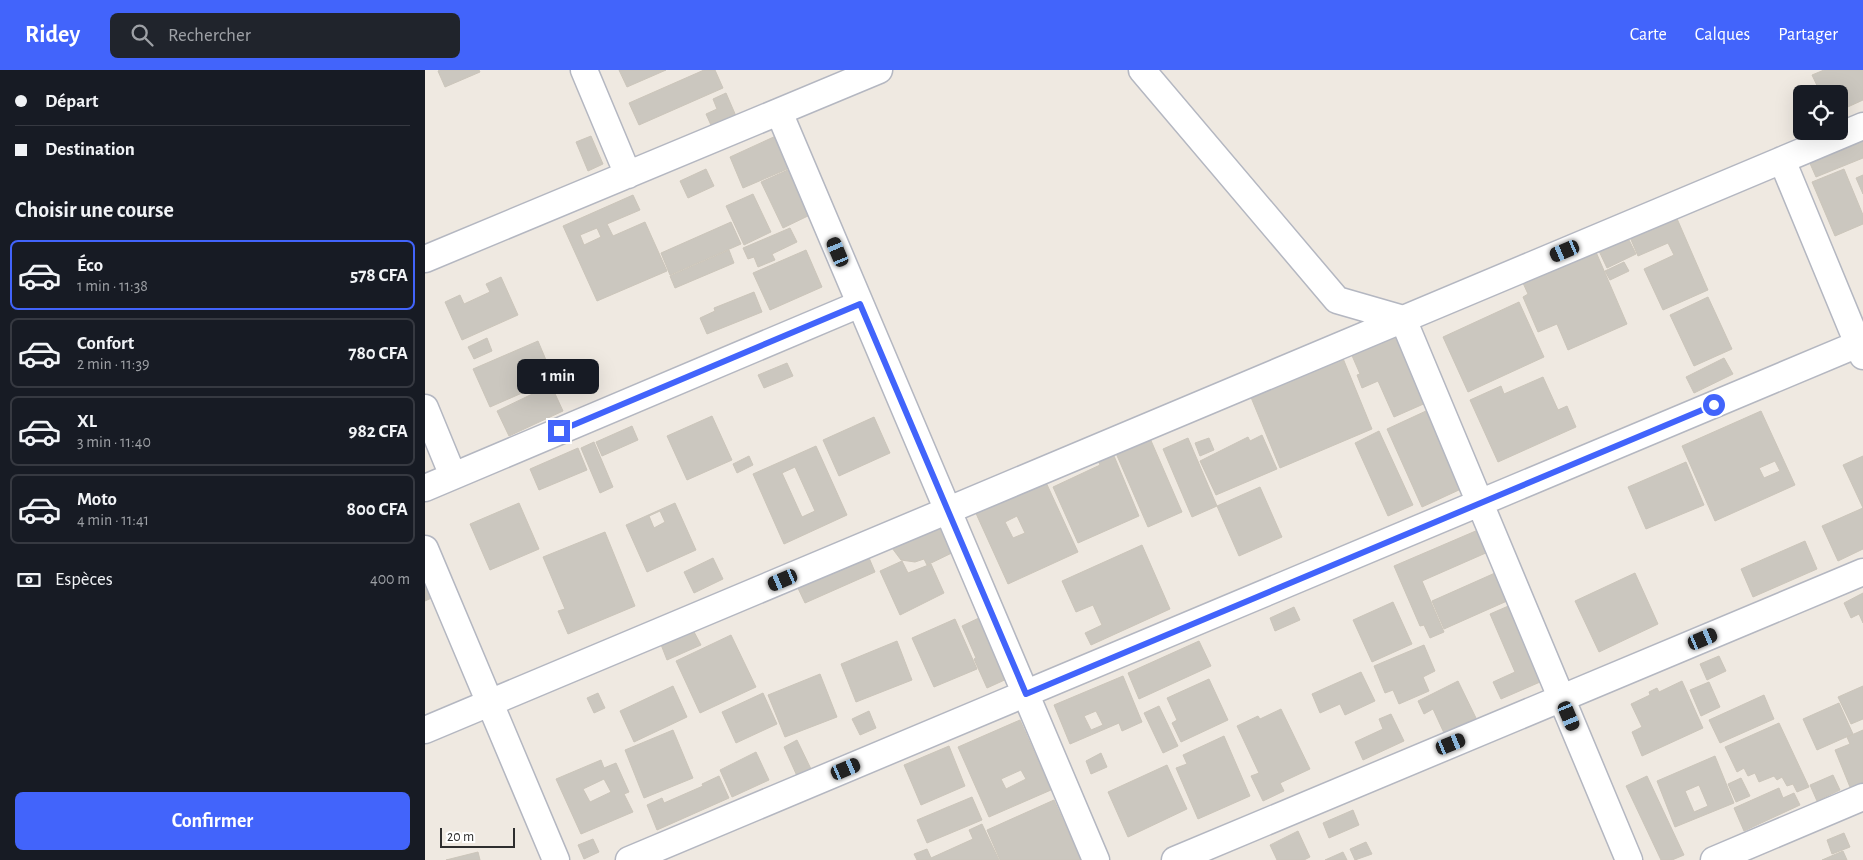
<!DOCTYPE html>
<html lang="fr">
<head>
<meta charset="utf-8">
<style>
	:root { --surface:#171b24; --page:#20242c; --text:#f1f3f6; --muted:#9ea1a6; --line:#363941; --accent:#4264fb }
	body { margin:0; font-family:"Alegreya Sans",sans-serif; background:var(--page); color:var(--text); height:100vh; display:flex; flex-direction:column; font-size:19px; white-space:nowrap }
	* { box-sizing:border-box; margin:0 }
	p { font-size:16px; color:var(--muted) }
	.icon { flex:none; width:28px; height:28px; fill:none; stroke:currentColor; stroke-width:2; stroke-linecap:round; stroke-linejoin:round }
	.map { position:relative; flex:1; overflow:hidden }
	.details { display:flex; flex-direction:column; background:var(--surface); width:425px }
	.details>* { flex:none }
	.guide { display:grid; align-content:center; height:110px; padding:0 15px; background:var(--surface) }
	.controls { position:absolute; left:1368px; top:15px; display:grid; gap:10px }
	.controls a { display:grid; place-items:center; width:55px; height:55px; border-radius:8px; background:var(--surface); box-shadow:0 5px 20px #0002; font-size:25px }
	.scale { position:absolute; left:15px; bottom:12px; width:75px; box-sizing:border-box; padding-left:5px; border:2px solid #2e2e2e; border-top:0; font-size:14px; line-height:18px; white-space:nowrap; color:#2e2e2e; -webkit-text-stroke:4px #fff; paint-order:stroke }
	.end { position:absolute; width:22px; height:22px; margin:-11px; border:6px solid #4264fb; background:#fff; box-shadow:0 0 0 2px #fff }
	.from { border-radius:50% }
	.bubble { position:absolute; height:35px; border-radius:8px; background:var(--surface); box-shadow:0 5px 20px #0002; font-size:16px; font-weight:600; line-height:35px; text-align:center }
	.car { position:absolute; width:15px; height:30px; margin:-15px -8px; border-radius:6px; box-shadow:0 0 4px 1px #0007; background:linear-gradient(#222 24%,#8ab4d8 0 40%,#222 0 76%,#8ab4d8 0 86%,#222 0) }
	.guide b { display:flex; align-items:center; gap:18px; height:48px; font-size:19px }
	.guide b+b { border-top:1px solid var(--line) }
	.guide i { width:12px; height:12px; background:var(--text) }
	ul { padding:0; list-style:none }
	li { display:flex; align-items:center; gap:15px; height:70px; margin:0 10px 8px; padding:0 5px; border:2px solid var(--line); border-radius:8px }
	li div { flex:1 }
	li b { display:block; font-size:19px }
	li em { font-style:normal; font-weight:600 }
	li.current { border-color:var(--accent) }
	li>.icon { width:45px; height:45px; stroke-width:1.5 }
	h2 { padding:0 15px; font-size:22px; line-height:60px }
	.pay { display:flex; align-items:center; gap:12px; height:55px; padding:0 15px; font-size:19px }
	.pay p { margin-inline-start:auto }
	.action { display:flex; gap:10px; margin-top:auto; padding:10px 15px }
	.action a { flex:1; height:58px; border-radius:8px; background:var(--accent); color:#fff; font-size:20px; font-weight:600; line-height:58px; text-align:center }
	header { display:flex; align-items:center; gap:30px; box-sizing:border-box; height:70px; padding:0 25px; background:var(--accent); color:#fff }
	header strong { font-size:24px }
	nav { display:flex; gap:28px; margin-inline-start:auto; font-size:18px }
	.search { width:350px; height:45px; background:var(--page); display:flex; align-items:center; gap:12px; box-sizing:border-box; padding:0 18px; border-radius:8px; color:var(--muted); font-size:19px }
	main { display:flex; flex:1; min-height:0 }
	.map>svg:first-child { display:block }
</style>
</head>
<body>
<header>
<strong>Ridey</strong>
<div class="search"><svg class="icon" aria-label="search" viewBox="0 0 24 24"><circle cx="10" cy="10" r="6"/><path d="M15 15l6 6"/></svg>Rechercher</div>
<nav><a>Carte</a><a>Calques</a><a>Partager</a></nav>
</header>
<main>
<section class="details">
<div class="guide">
<b><i class="from"></i>Départ</b>
<b><i></i>Destination</b>
</div>
<h2>Choisir une course</h2>
<ul>
<li class="current"><svg class="icon" aria-label="car" viewBox="0 0 24 24"><path d="M5 17H2v-5l4-1 3-4h7l3 4 3 1v5h-3M9 17h6M6 11h13"/><circle cx="7" cy="17" r="2"/><circle cx="17" cy="17" r="2"/></svg><div><b>Éco</b><p>1 min · 11:38</p></div><em>578 CFA</em></li>
<li><svg class="icon" aria-label="car" viewBox="0 0 24 24"><path d="M5 17H2v-5l4-1 3-4h7l3 4 3 1v5h-3M9 17h6M6 11h13"/><circle cx="7" cy="17" r="2"/><circle cx="17" cy="17" r="2"/></svg><div><b>Confort</b><p>2 min · 11:39</p></div><em>780 CFA</em></li>
<li><svg class="icon" aria-label="car" viewBox="0 0 24 24"><path d="M5 17H2v-5l4-1 3-4h7l3 4 3 1v5h-3M9 17h6M6 11h13"/><circle cx="7" cy="17" r="2"/><circle cx="17" cy="17" r="2"/></svg><div><b>XL</b><p>3 min · 11:40</p></div><em>982 CFA</em></li>
<li><svg class="icon" aria-label="car" viewBox="0 0 24 24"><path d="M5 17H2v-5l4-1 3-4h7l3 4 3 1v5h-3M9 17h6M6 11h13"/><circle cx="7" cy="17" r="2"/><circle cx="17" cy="17" r="2"/></svg><div><b>Moto</b><p>4 min · 11:41</p></div><em>800 CFA</em></li>
</ul>
<div class="pay"><svg class="icon" aria-label="cash" viewBox="0 0 24 24"><path d="M3 7h18v10H3z"/><circle cx="12" cy="12" r="2"/></svg>Espèces<p>400 m</p></div>
<div class="action"><a>Confirmer</a></div>
</section>
<div class="map">
<svg width="1438" height="790" viewBox="0 0 1438 790">
	<rect width="100%" height="100%" fill="#efe9e1"/>
	<path fill="#cbc7bf" stroke="#cbc5ba" fill-rule="evenodd" d="M15,0h39l1,2 -35,15 -7,-16z
		M194,0h47l-39,17z
		M279,0h11l8,18 -84,37 -10,-22z
		M1399,0h39v30l-24,11v-17h-18l-9,-19z
		M301,23l13,30 -24,11 -9,-20 11,-5 -4,-10z
		M353,65l14,32 -49,21 -13,-31z
		M166,66l12,28 -15,7 -12,-29z
		M1438,67v21l-47,19 -8,-18z
		M281,99l8,17 -26,12 -8,-17z
		M365,99l22,45 -29,14 -22,-46z
		M1419,99l19,46v9l-28,12 -23,-54z
		M1438,105v19l-7,-16z
		M328,124l18,38 -27,13 -18,-39z
		M208,125l7,15 -33,14 6,12 32,-14 22,49 -70,30 -34,-75zM172,158l4,9 -17,8 -4,-10z
		M1250,144l33,76 -45,20 -19,-41 30,-14 -6,-12 -30,13 -9,-21z
		M306,152l10,22 -71,31 -9,-22z
		M365,158l7,14 -25,12 3,6 -17,7 -4,-10 -6,2 -5,-11z
		M1203,168l8,16 -29,14 -8,-17z
		M304,180l5,13 -59,25 -5,-12z
		M381,180l16,37 -52,23 -17,-37z
		M1171,182l31,72 -59,26 -11,-26 -19,8 -15,-35 5,-3 -5,-11z
		M1199,192l5,9 -19,9 -5,-9z
		M76,207l17,38 -56,25 -17,-38 15,-7 4,9 26,-12 -4,-8z
		M329,222l8,20 -55,22 -7,-16 15,-7 -1,-3z
		M1283,227l24,52 -38,17 -24,-51z
		M1094,232l25,55 -76,35 -25,-55z
		M972,261l31,71 -34,15 -16,-36 -16,7 -5,-13 3,-1 -10,-23z
		M62,268l5,13 -18,8 -6,-12z
		M113,271l16,38 -64,28 -17,-38z
		M917,286l30,73 -92,39 -30,-73z
		M1299,288l9,16 -39,19 -8,-16z
		M362,293l6,13 -29,12 -6,-13z
		M1118,307l15,33 9,-4 9,21 -78,35 -28,-62 31,-14 3,8z
		M126,315l12,26 -54,25 -12,-25z
		M1001,341l35,78 -39,18 -35,-78z
		M1336,341l34,74 -80,36 -33,-75zM1350,391l5,10 -16,7 -5,-10z
		M287,346l20,44 -45,20 -20,-44z
		M449,347l16,36 -51,23 -16,-36z
		M207,356l6,14 -36,16 -6,-14z
		M954,361l34,74 -25,11 -33,-73z
		M837,365l15,34 -61,26 -16,-34 48,-24 2,4z
		M724,366l33,76 -34,15 -33,-76z
		M763,368l29,68 -25,11 -29,-68z
		M784,368l5,12 -14,6 -5,-13z
		M169,372l19,45 -13,6 -19,-45z
		M391,376l31,69 -63,29 -31,-70zM370,397l20,44 -13,6 -20,-44z
		M153,378l9,22 -48,20 -9,-21z
		M687,381l27,65 -61,27 -25,-56 47,-22 -3,-7z
		M324,386l4,9 -16,8 -4,-9z
		M1438,386v93l-25,12 -16,-35 41,-18 -20,-43z
		M1261,392l18,43 -58,24 -18,-42z
		M619,408l34,74 -70,32 -34,-75zM592,446l8,17 -12,5 -8,-16z
		M835,417l22,50 -43,19 -22,-50z
		M94,433l20,46 -49,21 -20,-46z
		M250,433l21,47 -49,22 -21,-47zM235,441l5,11 -11,6 -5,-12z
		M525,452l12,26 -35,17 -3,-6 -9,3 -14,-2 -9,-12z
		M1053,460l10,22 -66,29 22,51 -14,6 -6,-13 -4,1 -26,-60z
		M180,462l30,74 -67,28 -10,-23 7,-2 -22,-52z
		M1380,471l12,28 -64,28 -12,-28z
		M717,475l28,64 -79,36 -6,-12 17,-8 -9,-20 -17,7 -14,-31z
		M442,483l8,19 -70,31 -9,-19z
		M288,488l10,21 -29,14 -10,-21z
		M477,491l6,12 23,-9 13,29 -44,22 -20,-44z
		M0,497l13,28 -13,6z
		M1070,503l12,28 -63,28 -12,-28z
		M1210,503l23,51 -59,28 -24,-51z
		M1438,523v30l-4,-9 -8,4 -7,-15z
		M968,532l19,42 -40,18 -19,-42z
		M1088,534l34,75 -46,20 -8,-17 22,-10 -25,-58z
		M869,537l6,13 -25,11 -5,-13z
		M556,547l28,61 -22,10 -13,-29 2,-1 -14,-32z
		M530,549l22,50 -43,18 -22,-49z
		M267,558l9,17 -34,15 -7,-18z
		M306,565l25,52 -56,26 -24,-52z
		M472,571l15,39 -56,22 -15,-38z
		M774,571l12,25 -72,33 -11,-26z
		M999,575l11,26 -12,6 6,14 -30,13 -6,-14 -8,3 -11,-27z
		M1294,586l7,15 -19,9 -7,-16z
		M936,602l14,29 -30,14 -5,-11 -20,9 -8,-19z
		M395,604l17,43 -52,20 -17,-42z
		M698,606l19,46 -20,9 -3,-8 -49,21 -16,-39zM671,641l7,14 -12,5 -7,-14z
		M784,609l19,41 -47,22 -9,-19 5,-3 -10,-22z
		M1033,611l18,37 -32,15 -11,-24 -9,5 -6,-13z
		M1257,611l21,47 -61,28 -10,-24 10,-5 -11,-23 19,-9 -1,-3 8,-4 2,4z
		M1284,612l11,25 -19,9 -11,-26z
		M248,616l14,31 -53,25 -14,-31z
		M1438,616v33l-12,5 -13,-27z
		M173,623l7,15 -11,5 -7,-15z
		M338,623l14,31 -41,19 -14,-31z
		M1339,625l10,24 -54,24 -11,-23z
		M1414,633l14,31 -36,16 -14,-31z
		M734,636l19,40 -15,7 -19,-40z
		M856,639l29,60 -30,14 4,8 -21,10 -12,-25 8,-3 -22,-47 21,-10 2,3z
		M444,641l7,17 -16,7 -8,-16z
		M966,644l13,27 -41,19 -8,-18 28,-13 -4,-10z
		M595,650l31,70 -62,27 -31,-70zM596,700l5,9 -20,10 -5,-10z
		M1354,653l30,64 -12,5 -4,-8 -6,2 -5,-9 -5,3 -3,-4 -15,6 -4,-9 -7,3 -4,-8 -7,4 -12,-25z
		M248,660l20,48 -49,20 -19,-48z
		M1438,660v57l-11,5 -17,-42 15,-6 -3,-7z
		M799,666l26,60 -52,23 -22,-51 11,-4 -4,-9z
		M372,670l14,29 -14,7 -13,-29z
		M524,676l16,40 -44,19 -17,-40z
		M331,682l13,28 -37,17 -12,-27z
		M676,683l6,14 -16,7 -5,-13z
		M1290,686l19,47 -59,24 -18,-46zM1274,715l9,21 -14,6 -9,-21z
		M176,690l3,8 12,-5 13,29 -5,2 9,18 -52,22 -25,-55zM179,709l7,13 -21,10 -7,-13z
		M742,695l20,44 -59,28 -20,-45z
		M1408,705l7,15 -23,11 -7,-16z
		M294,706l10,22 -72,32 -10,-25 15,-7 2,5 39,-17 -1,-2z
		M1222,706l37,79 -12,5h-11l-35,-74z
		M1316,708l9,18 -14,6 -8,-18z
		M1354,718l4,10 11,-5 6,12 -56,26 -10,-23z
		M547,727l10,23 -55,23 -10,-23z
		M629,730l27,60h-81l-13,-30z
		M928,740l6,15 -30,13 -6,-15z
		M557,754l17,36h-82l-3,-6 13,-5 4,9 42,-19 -4,-9z
		M873,761l12,26 -6,3h-27l-7,-15z
		M1419,763l6,14 -18,7 -5,-14z
		M168,769l6,13 -15,7 -6,-14z
		M941,772l6,12 -17,6 -5,-11z
		M1418,781l4,9h-25z
		M53,782l2,8h-34z
		M918,782l4,8h-22z"/>
	<g fill="none" stroke-linecap="round" stroke-linejoin="round">
		<defs>
			<path id="minor" d="M159,0l44,105
				M717,0l195,230 66,19 226,541
				M354,42l317,748
				M1357,90l81,196
				M0,189l454,-189
				M0,338l28,68
				M0,418l435,-184
				M0,479l131,311
				M0,660l1438,-604
				M204,790l1229,-516
				M750,790l688,-288
				M1289,790l149,-63"/>
		</defs>
		<use href="#minor" stroke="#b4b7c1" stroke-width="29"/>
		<use href="#minor" stroke="#fff" stroke-width="26"/>
	</g>
	<g fill="none" stroke-linecap="round" stroke-linejoin="round">
		<path stroke="#4264fb" stroke-width="6" d="M134,361l301,-127 166,390 688,-289"/>
	</g>
</svg>
<div class="controls">
<a><svg class="icon" aria-label="locate" viewBox="0 0 24 24"><circle cx="12" cy="12" r="6"/><path d="M12 2v4M12 18v4M2 12h4M18 12h4"/></svg></a>
</div>
<div class="scale">20 m</div>
<i class="end from" style="left:1289px;top:335px"></i>
<i class="end" style="left:134px;top:361px"></i>
<div class="bubble" style="left:92px;top:289px;width:82px">1 min</div>
<i class="car" style="left:1140px;top:181px;rotate:247deg"></i>
<i class="car" style="left:413px;top:182px;rotate:337deg"></i>
<i class="car" style="left:358px;top:510px;rotate:247deg"></i>
<i class="car" style="left:1278px;top:569px;rotate:67deg"></i>
<i class="car" style="left:1144px;top:646px;rotate:157deg"></i>
<i class="car" style="left:1026px;top:674px;rotate:68deg"></i>
<i class="car" style="left:421px;top:699px;rotate:67deg"></i>
</div>
</main>
</body>
</html>
